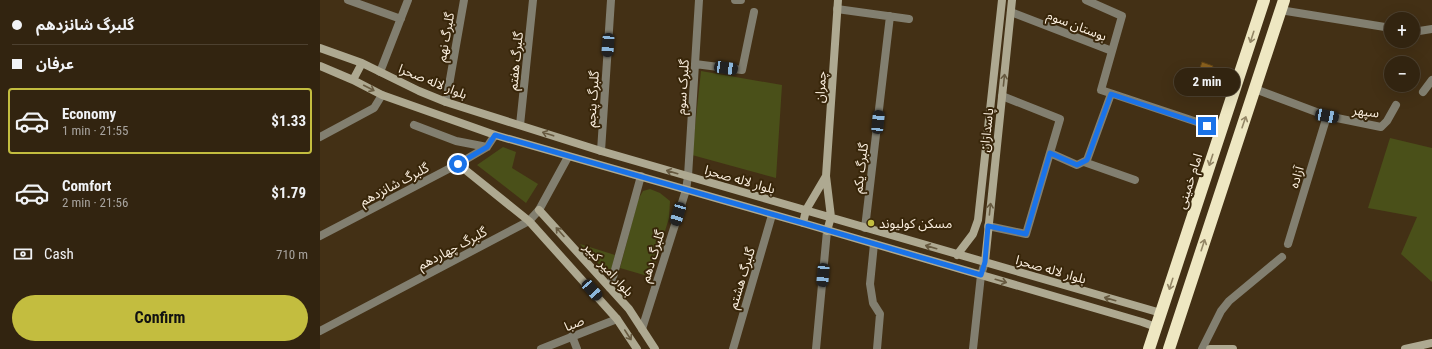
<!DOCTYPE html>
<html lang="en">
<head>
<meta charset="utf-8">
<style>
	:root { --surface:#322410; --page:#3a2c19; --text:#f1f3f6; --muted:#a8a49f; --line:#4d4130; --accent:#c3bd3f }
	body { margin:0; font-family:"Roboto Condensed","Noto Sans Arabic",sans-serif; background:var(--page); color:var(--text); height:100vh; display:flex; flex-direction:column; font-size:15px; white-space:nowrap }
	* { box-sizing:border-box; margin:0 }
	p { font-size:13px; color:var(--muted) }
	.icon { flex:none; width:22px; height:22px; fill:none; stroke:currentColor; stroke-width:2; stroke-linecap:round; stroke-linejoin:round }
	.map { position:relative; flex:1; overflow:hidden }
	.side { display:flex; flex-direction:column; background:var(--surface); width:320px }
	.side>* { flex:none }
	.banner { display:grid; align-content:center; height:88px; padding:0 12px; background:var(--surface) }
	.buttons { position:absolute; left:1064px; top:12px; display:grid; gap:8px }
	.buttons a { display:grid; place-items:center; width:36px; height:36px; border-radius:50%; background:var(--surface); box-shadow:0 4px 16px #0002,0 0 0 1px var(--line); font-size:20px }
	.end { position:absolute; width:18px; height:18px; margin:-9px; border:5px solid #1a73e8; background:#fff; box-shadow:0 0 0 2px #fff }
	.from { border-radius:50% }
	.bubble { position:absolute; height:28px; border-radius:14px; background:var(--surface); box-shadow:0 4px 16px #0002,0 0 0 1px var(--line); font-size:13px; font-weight:700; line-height:28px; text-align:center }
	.car { position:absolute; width:12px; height:24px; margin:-12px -6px; border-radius:5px; box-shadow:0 0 3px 1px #0007; background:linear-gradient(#222 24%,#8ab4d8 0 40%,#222 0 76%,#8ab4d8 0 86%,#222 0) }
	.banner b { display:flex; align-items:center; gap:14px; height:38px; font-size:15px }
	.banner b+b { border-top:1px solid var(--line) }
	.banner i { width:10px; height:10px; background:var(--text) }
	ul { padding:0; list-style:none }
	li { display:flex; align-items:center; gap:12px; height:66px; margin:0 8px 6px; padding:0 4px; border:2px solid transparent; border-radius:4px }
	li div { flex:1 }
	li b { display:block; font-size:15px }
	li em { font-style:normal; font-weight:700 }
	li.active { border-color:var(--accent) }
	li>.icon { width:36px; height:36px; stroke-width:1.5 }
	.pay { display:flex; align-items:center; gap:10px; height:44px; padding:0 12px; font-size:15px }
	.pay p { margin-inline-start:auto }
	.button { display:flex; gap:8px; margin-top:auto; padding:8px 12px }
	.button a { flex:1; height:46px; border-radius:24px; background:var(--accent); color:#111; font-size:16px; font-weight:700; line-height:46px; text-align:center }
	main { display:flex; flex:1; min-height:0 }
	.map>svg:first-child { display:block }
</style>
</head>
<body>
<main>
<section class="side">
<div class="banner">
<b><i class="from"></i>گلبرگ شانزدهم</b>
<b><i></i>عرفان</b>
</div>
<ul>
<li class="active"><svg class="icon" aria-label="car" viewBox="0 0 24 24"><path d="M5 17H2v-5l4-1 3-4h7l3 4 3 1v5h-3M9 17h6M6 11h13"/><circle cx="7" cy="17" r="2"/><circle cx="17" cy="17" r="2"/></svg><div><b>Economy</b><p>1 min · 21:55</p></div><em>$1.33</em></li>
<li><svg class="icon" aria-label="car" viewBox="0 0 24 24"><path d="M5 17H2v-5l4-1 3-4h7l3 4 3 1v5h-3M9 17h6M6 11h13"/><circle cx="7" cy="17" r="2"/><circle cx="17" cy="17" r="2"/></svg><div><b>Comfort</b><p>2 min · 21:56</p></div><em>$1.79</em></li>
</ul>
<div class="pay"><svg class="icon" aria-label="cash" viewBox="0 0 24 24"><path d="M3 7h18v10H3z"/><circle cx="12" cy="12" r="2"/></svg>Cash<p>710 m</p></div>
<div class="button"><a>Confirm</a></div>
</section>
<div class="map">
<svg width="1112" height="349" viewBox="0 0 1112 349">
	<rect width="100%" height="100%" fill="#433015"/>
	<path fill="#4a5019" d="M381,71l81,14 -6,93 -84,-23z
		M1070,138l42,10v134l-31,-28 16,-37 -49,-9z
		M183,147l13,5 -4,16 26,16 -12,19 -49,-38z
		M330,189l10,4 10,8 -1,17 -18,59 -31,-9 18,-68 5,-9z
		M260,244l35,11 -5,21z"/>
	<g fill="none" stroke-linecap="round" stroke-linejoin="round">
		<path stroke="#827f70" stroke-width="8" d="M28,0l53,19
			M415,0h6
			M766,0l36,16 -21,74 120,40
			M517,9l72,10
			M960,10l111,18
			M691,12l101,39
			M1093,32l19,-3
			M375,64l47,6 12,-58
			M60,72l28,-72
			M935,89l72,27 54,11 6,-6 9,-16
			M1103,92l9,-12
			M126,102l18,-102
			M94,125l42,16 31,6
			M200,125l13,-125
			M0,137l54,-29 8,-13
			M281,151l10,-151
			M730,153l27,12 10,-5 24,-66
			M764,162l51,18
			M668,226l38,8 34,-115 -58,-23
			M545,228l25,-212
			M0,236l138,-72 29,-17 8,-12
			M554,244l-4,40 3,19 7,11 -3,35
			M968,244l39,-128
			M290,288l31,-112
			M322,329l44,-139 2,-14 11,-176
			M0,331l209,-110 10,-11 29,-53
			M252,336l5,13
			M221,349l76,-30
			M413,349l39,-134
			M496,349l11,-118
			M653,349l8,-74 4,-13
			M882,349l19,-38 8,-10 53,-44"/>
		<path stroke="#aea991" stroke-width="8" d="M0,48l42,15 57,28 27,11 155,49 560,162
			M0,66l33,14 29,15 113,40 308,88 339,99 14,5
			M33,80l9,-17
			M138,164l71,57 88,98 20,30
			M506,176l12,-176
			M219,210l90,99 26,40
			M483,223l3,-13 20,-34 5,41 -4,14
			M637,255l16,-21 5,-14 24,-220
			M665,262l27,-262
			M890,349h23
			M1085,349l27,-6"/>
		<path stroke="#eee7c2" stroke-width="12" d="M829,349l115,-349
			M849,349l115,-349"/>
	</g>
	<path fill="#775319" d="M882,62l11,4 -8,21 -10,-3z"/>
	<path fill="#8a601d" stroke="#614314" d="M882,62l11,4 -6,17 -11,-4z"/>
	<defs><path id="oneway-shaft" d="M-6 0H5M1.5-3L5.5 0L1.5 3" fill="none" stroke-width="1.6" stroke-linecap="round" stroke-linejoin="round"/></defs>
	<g stroke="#938666">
		<use href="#oneway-shaft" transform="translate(932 37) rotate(108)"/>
		<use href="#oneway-shaft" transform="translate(924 122) rotate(-71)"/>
		<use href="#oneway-shaft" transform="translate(891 160) rotate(108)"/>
		<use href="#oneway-shaft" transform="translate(883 245) rotate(-72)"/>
		<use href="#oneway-shaft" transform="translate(851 284) rotate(108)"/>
	</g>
	<g stroke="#675a40">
		<use href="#oneway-shaft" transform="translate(684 80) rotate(-84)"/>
		<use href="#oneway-shaft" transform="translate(49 88) rotate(27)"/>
		<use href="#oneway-shaft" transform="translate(228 134) rotate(-162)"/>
		<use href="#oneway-shaft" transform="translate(352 172) rotate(-164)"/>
		<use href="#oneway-shaft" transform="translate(670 209) rotate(-84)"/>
		<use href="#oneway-shaft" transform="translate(240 232) rotate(-132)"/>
		<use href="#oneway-shaft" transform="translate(611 247) rotate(-164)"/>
		<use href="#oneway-shaft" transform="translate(681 281) rotate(16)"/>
		<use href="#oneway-shaft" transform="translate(790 299) rotate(-164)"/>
		<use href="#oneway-shaft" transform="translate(308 335) rotate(57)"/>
	</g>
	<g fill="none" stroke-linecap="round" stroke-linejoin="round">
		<path stroke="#1a73e8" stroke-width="5" d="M138,164l29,-17 8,-12 308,88 178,52 4,-13 3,-36 38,8 24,-81 27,12 10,-5 24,-66 96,32"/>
	</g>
	<circle fill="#c3bd3f" stroke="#38260a" stroke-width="1.5" cx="551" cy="223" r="4"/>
	<g text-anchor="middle" stroke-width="4" stroke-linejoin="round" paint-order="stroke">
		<g font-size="13" fill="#fbefdf" stroke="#38260a">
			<text transform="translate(757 25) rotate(21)" y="5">بوستان سوم</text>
			<text transform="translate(125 37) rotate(-80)" y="5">گلبرگ نهم</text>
			<text transform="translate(195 61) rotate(-84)" y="5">گلبرگ هفتم</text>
			<text transform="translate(113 81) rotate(22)" y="5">بلوار لاله صحرا</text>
			<text transform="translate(362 87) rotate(-86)" y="5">گلبرک سوم</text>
			<text transform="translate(500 87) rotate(-86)" y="5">چمران</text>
			<text transform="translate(272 99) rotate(-86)" y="5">گلبرگ پنجم</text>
			<text transform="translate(1046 111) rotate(7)" y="5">سپهر</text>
			<text transform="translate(666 130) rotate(-84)" y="5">پاسداران</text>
			<text transform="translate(540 168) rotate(-83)" y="5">گلبرگ یکم</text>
			<text transform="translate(976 177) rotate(-73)" y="5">آزاده</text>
			<text transform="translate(420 179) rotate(16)" y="5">بلوار لاله صحرا</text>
			<text transform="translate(869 181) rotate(-72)" y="5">امام خمینی</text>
			<text transform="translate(74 184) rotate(-28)" y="5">گلبرگ شانزدهم</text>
			<text transform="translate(132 248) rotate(-28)" y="5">گلبرگ چهاردهم</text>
			<text transform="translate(332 256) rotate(-73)" y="5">گلبرگ دهم</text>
			<text transform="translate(289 269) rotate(48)" y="5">بلوار امیر کبیر</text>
			<text transform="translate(731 269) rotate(16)" y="5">بلوار لاله صحرا</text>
			<text transform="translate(421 278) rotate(-73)" y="5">گلبرگ هشتم</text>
			<text transform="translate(254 323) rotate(-22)" y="5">صبا</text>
		</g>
		<g font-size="13" fill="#fbefdf" stroke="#38260a" text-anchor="start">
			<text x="559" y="228">مسکن کولیوند</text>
		</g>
	</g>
</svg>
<div class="buttons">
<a>+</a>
<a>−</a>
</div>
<i class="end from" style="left:138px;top:164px"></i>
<i class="end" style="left:887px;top:126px"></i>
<div class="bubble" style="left:854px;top:68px;width:66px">2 min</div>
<i class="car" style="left:288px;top:45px;rotate:184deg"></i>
<i class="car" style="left:406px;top:68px;rotate:98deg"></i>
<i class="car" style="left:1007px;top:116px;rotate:101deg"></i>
<i class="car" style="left:558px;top:122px;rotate:6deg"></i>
<i class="car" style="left:358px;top:214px;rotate:197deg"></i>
<i class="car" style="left:503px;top:275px;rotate:185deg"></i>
<i class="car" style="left:272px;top:290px;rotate:138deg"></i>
</div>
</main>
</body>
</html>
